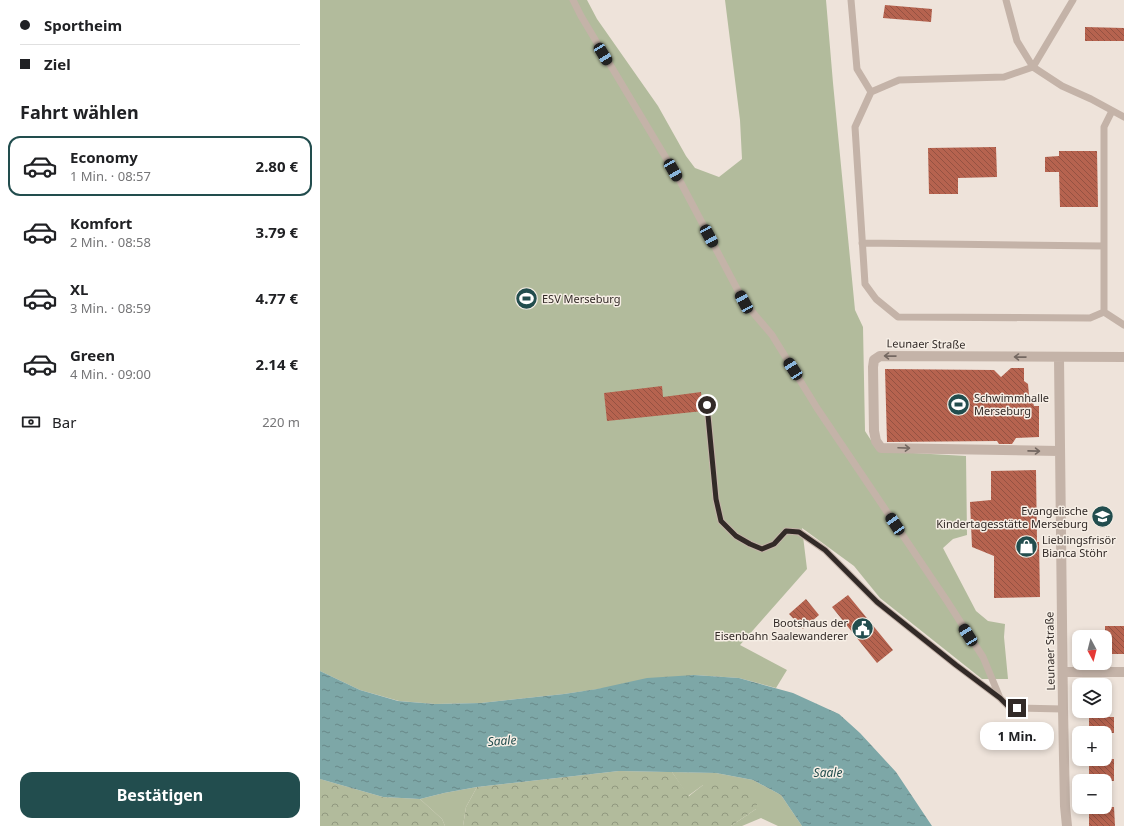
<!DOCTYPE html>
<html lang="de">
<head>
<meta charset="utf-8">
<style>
	:root { --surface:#fff; --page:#f6f6f6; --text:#202124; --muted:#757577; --line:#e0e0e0; --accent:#224d4e }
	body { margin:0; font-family:"Noto Sans",sans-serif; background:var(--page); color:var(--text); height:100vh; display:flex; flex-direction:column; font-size:15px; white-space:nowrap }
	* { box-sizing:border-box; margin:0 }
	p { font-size:13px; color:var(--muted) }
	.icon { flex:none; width:22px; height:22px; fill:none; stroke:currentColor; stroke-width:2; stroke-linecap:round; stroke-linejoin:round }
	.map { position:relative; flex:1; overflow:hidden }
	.drawer { display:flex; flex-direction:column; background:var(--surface); width:320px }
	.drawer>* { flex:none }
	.guide { display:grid; align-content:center; height:88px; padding:0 20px; background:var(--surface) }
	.needle { width:26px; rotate:173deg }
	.fabs { position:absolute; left:752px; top:630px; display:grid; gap:8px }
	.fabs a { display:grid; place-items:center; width:40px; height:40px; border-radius:8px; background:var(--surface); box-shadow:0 2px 6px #0003; font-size:20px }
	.end { position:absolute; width:18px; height:18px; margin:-9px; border:5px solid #322a27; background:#fff; box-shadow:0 0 0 2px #fff }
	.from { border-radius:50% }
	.bubble { position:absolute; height:28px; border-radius:12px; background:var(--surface); box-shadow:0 2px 6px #0003; font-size:13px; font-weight:700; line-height:28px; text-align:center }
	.car { position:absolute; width:12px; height:24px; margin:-12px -6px; border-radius:5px; box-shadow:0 0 3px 1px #0007; background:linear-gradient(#222 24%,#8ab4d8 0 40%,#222 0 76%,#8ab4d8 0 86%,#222 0) }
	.guide b { display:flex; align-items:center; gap:14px; height:38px; font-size:15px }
	.guide b+b { border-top:1px solid var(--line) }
	.guide i { width:10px; height:10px; background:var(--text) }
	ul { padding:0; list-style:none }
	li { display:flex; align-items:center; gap:12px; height:60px; margin:0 8px 6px; padding:0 12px; border:2px solid transparent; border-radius:12px }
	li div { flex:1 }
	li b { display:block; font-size:15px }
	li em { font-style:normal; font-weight:700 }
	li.selected { border-color:var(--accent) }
	li>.icon { width:36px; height:36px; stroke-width:1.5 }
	h2 { padding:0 20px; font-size:18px; line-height:48px }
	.pay { display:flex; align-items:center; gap:10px; height:44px; padding:0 20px; font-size:15px }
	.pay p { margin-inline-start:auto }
	.primary-button { display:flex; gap:8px; margin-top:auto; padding:8px 20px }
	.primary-button a { flex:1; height:46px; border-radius:12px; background:var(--accent); color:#fff; font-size:16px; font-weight:700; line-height:46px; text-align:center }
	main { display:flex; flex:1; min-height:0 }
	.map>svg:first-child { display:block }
</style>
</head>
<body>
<main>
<section class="drawer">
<div class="guide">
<b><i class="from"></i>Sportheim</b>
<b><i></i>Ziel</b>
</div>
<h2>Fahrt wählen</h2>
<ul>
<li class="selected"><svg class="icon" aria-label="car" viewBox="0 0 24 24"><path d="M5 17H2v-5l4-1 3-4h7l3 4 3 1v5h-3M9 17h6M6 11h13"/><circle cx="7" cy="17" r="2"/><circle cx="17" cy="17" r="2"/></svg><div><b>Economy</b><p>1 Min. · 08:57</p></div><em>2.80 €</em></li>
<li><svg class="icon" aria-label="car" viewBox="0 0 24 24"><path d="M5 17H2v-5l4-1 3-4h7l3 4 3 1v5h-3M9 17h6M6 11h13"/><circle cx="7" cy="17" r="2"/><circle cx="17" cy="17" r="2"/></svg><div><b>Komfort</b><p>2 Min. · 08:58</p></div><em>3.79 €</em></li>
<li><svg class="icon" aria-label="car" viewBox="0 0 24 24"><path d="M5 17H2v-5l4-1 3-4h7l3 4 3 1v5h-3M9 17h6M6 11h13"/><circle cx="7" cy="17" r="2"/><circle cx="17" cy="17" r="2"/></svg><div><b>XL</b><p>3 Min. · 08:59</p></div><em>4.77 €</em></li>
<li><svg class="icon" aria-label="car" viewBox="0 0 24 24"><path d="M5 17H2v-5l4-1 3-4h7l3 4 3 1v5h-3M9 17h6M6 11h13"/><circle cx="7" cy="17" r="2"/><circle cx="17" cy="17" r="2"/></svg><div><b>Green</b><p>4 Min. · 09:00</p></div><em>2.14 €</em></li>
</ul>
<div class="pay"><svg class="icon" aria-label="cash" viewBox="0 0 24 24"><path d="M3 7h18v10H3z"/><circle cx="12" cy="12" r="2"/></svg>Bar<p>220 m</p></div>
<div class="primary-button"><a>Bestätigen</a></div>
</section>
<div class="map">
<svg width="804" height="826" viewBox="0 0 804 826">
	<defs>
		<pattern id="forest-crowns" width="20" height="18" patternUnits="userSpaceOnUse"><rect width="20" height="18" fill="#b2bb9c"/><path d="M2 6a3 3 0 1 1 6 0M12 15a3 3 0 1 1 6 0" fill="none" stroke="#91987f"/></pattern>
		<pattern id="water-ripples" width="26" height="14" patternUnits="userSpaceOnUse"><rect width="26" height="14" fill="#7da7a7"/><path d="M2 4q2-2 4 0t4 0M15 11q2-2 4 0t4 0" fill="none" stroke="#678888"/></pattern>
		<pattern id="building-back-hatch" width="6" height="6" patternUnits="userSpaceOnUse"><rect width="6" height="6" fill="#b6634f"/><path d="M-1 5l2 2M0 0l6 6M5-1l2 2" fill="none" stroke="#955242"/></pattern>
	</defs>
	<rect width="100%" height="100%" fill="#eee3da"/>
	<path fill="#b2bb9c" d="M0,0h267l10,19 61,87 28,50 9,12 24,9 23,-18 -2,-39 -15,-120h101l7,83 22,227 8,17 2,104 13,20 88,5 1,79 -14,4 -10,9 33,63 12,10 17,3 -1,13 4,42h-26l-102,-81 -26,-32 -52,-38 5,41 -67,76 47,25 -11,18 -37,-10 -45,-3 -130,19 -83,9 -46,1 -36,-3 -39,-11 -40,-19z
		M352,772l44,1 37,7 28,15 21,31h-24l-17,-8 -19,8h-11l25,-17 -53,-24 -15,11z
		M157,787l-11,20 -3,19h-18l-3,-7 -22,-20 24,-6z"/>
	<path fill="url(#forest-crowns)" d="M299,771l53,1 17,24 14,-11 23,-5 23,8 9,11 -2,10 -25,17h-268l3,-19 11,-20z
		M0,779l63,18 37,2 22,20 3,7h-125z"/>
	<path fill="url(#water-ripples)" d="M0,671l40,19 38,11 37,3 46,-1 83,-9 33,-5 50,-11 47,-3 45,3 54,15 46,21 21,19 36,39 36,54h-130l-21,-31 -28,-15 -37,-7 -97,-2 -142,16 -33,6 -24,6 -37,-2 -63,-18z"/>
	<path fill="url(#building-back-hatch)" d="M565,5l47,4 -1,13 -48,-4z
		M765,27l39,1v13h-39z
		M676,147l1,30 -39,1v16h-29l-1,-46z
		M739,151h38l1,56h-38l-1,-35h-14v-15l14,-1z
		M691,368h13v13l4,3 1,11 3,4 2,7h5v31l-23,1 -4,6h-13l-2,-3 -110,1 -2,-73 109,1 7,7z
		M342,386l1,11 38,-5 2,19 -96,10 -3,-28z
		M716,470l1,72h2l1,55 -46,1v-42l-22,-9 -2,-45 21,-2v-29z
		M528,595l45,55 -16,13 -45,-56z
		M486,599l13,16 -16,14 -14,-15z
		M785,626h19v28h-19z
		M769,717h25v16h-25z
		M769,759h25v22h-25z
		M769,807h25l1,19h-26z"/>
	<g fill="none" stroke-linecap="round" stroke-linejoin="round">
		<path stroke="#c4b3a8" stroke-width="7" d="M253,0l8,16 100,167 63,119 28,33 45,73 130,193 36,56 17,41 8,8 9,2 46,1
			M531,0l6,69 14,23
			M686,0l11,41 16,26 29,19 29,13 33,18
			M753,0l-40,67 -29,10 -105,3 -28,12 -16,35 10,157 11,15 22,18 192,1 14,-6 20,13
			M542,243l241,3
			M784,312v-185l8,-16
			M387,405l9,94 5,22 15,15 14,8 12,5 12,-5 12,-13 13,1 26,18 52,52 79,63 44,33"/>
		<path stroke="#c4b3a8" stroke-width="10" d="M739,358l4,351 2,97 2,20
			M739,451l-178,-3 -5,-7 -2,-10 -1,-64 1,-7 6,-4 244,1
			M743,672h61"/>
	</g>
	<defs><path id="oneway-shaft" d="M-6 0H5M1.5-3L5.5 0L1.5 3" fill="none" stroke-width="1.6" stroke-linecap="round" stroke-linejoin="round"/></defs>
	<g stroke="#746861">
		<use href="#oneway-shaft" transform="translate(570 356) rotate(-179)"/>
		<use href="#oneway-shaft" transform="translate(700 357) rotate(-179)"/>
		<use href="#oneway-shaft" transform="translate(584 448) rotate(2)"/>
		<use href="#oneway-shaft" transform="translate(714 451) rotate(1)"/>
	</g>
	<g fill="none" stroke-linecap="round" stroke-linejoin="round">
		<path stroke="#322a27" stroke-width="5" d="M387,405l9,94 5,22 15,15 14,8 12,5 12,-5 12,-13 13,1 26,18 52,52 79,63 44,33 8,8 9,2"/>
	</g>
	<defs>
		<symbol id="stadium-disc" viewBox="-11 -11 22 22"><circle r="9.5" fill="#224d4e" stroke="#f6eee5"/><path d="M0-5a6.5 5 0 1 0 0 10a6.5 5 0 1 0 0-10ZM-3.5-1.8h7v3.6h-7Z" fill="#fff"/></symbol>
		<symbol id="school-disc" viewBox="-11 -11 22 22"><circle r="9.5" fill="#224d4e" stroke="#f6eee5"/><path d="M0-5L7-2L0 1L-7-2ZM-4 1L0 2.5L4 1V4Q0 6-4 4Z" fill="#fff"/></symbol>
		<symbol id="shop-disc" viewBox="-11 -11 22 22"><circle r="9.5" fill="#224d4e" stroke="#f6eee5"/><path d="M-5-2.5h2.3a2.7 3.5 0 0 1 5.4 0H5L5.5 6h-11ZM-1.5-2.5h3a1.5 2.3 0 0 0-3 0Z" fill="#fff"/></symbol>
		<symbol id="civic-disc" viewBox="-11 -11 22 22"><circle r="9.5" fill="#224d4e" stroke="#f6eee5"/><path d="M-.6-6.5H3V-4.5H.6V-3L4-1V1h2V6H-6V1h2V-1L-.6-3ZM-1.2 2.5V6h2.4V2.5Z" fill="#fff"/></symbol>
	</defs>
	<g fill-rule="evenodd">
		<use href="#stadium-disc" x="194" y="286" width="25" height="25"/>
		<use href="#stadium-disc" x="626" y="392" width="25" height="25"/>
		<use href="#school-disc" x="770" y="504" width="25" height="25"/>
		<use href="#shop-disc" x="694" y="534" width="25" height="25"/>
		<use href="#civic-disc" x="530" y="616" width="25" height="25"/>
	</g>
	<g text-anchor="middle" stroke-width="3" stroke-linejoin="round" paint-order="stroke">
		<g font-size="11" fill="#322a27" stroke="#f6eee5" text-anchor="start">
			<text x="222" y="303">ESV Merseburg</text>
			<text x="654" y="402">Schwimmhalle<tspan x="654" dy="13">Merseburg</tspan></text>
			<text x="768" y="515" text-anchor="end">Evangelische<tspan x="768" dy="13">Kindertagesstätte Merseburg</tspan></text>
			<text x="722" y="544">Lieblingsfrisör<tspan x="722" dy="13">Bianca Stöhr</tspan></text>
			<text x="528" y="627" text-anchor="end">Bootshaus der<tspan x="528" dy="13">Eisenbahn Saalewanderer</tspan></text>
		</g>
		<g font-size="11" fill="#322a27" stroke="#f6eee5">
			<text transform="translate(606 344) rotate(1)" y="4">Leunaer Straße</text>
			<text transform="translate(730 651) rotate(-91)" y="4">Leunaer Straße</text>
		</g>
		<g font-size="12" font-style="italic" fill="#224d4e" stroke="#f6eee5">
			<text transform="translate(182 741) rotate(-4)" y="4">Saale</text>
			<text x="508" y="777">Saale</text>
		</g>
	</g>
</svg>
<div class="fabs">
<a><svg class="needle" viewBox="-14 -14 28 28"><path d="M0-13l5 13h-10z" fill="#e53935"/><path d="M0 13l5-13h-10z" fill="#757577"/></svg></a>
<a><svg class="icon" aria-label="layers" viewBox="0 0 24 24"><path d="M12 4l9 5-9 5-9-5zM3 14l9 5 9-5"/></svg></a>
<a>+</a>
<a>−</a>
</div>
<i class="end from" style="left:387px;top:405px"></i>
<i class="end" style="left:697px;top:708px"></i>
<div class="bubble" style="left:660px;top:722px;width:74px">1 Min.</div>
<i class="car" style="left:283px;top:54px;rotate:149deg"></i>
<i class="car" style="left:353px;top:170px;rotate:150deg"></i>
<i class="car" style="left:389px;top:236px;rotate:152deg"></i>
<i class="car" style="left:424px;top:302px;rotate:332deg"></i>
<i class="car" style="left:473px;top:369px;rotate:327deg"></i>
<i class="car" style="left:575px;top:524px;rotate:326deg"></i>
<i class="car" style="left:648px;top:635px;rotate:328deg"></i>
</div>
</main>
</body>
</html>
